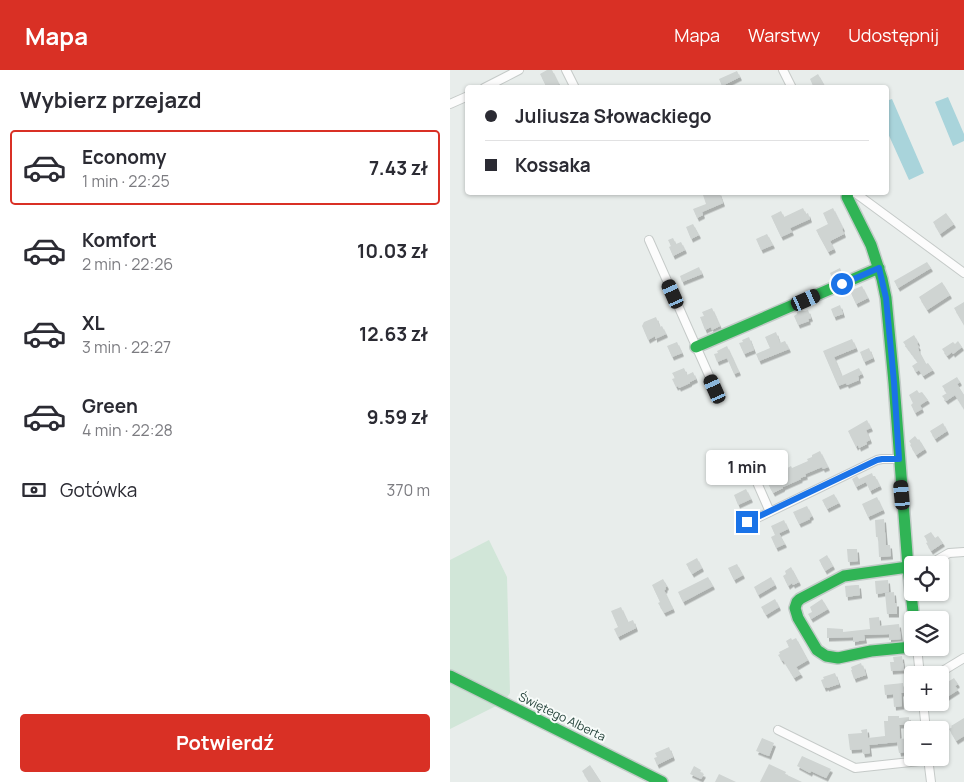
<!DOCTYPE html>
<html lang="pl">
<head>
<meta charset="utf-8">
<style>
	:root { --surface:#fff; --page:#f7f7f7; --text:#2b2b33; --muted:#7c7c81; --line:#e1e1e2; --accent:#d93025 }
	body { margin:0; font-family:Manrope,sans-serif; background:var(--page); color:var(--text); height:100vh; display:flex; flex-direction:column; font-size:19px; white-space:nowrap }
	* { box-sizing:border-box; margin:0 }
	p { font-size:16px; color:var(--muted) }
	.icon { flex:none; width:28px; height:28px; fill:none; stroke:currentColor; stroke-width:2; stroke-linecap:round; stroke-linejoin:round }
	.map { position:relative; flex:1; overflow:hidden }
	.details { display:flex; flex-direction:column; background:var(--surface); width:450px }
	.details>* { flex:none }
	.hud { position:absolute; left:15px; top:15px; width:424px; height:110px; border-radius:5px; box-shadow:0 1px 4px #0004; display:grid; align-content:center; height:110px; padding:0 20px; background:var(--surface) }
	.controls { position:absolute; left:454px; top:486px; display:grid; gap:10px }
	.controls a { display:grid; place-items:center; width:45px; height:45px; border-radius:5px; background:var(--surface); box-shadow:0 1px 4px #0004; font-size:25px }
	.end { position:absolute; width:22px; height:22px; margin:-11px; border:6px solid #1a73e8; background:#fff; box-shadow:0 0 0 2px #fff }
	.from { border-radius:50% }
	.bubble { position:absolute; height:35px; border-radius:5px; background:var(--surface); box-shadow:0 1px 4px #0004; font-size:16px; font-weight:700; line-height:35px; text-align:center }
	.car { position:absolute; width:15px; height:30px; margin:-15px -8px; border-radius:6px; box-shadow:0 0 4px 1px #0007; background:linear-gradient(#222 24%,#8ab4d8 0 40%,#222 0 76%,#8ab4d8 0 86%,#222 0) }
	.hud b { display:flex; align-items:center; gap:18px; height:48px; font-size:19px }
	.hud b+b { border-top:1px solid var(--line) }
	.hud i { width:12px; height:12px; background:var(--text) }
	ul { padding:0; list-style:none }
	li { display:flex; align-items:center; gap:15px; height:75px; margin:0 10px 8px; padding:0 10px; border:2px solid transparent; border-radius:5px }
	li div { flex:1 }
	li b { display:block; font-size:19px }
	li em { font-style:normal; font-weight:700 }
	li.active { border-color:var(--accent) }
	li>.icon { width:45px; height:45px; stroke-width:1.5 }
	h2 { padding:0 20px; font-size:22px; line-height:60px }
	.pay { display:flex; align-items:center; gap:12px; height:55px; padding:0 20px; font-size:19px }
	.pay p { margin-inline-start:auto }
	.button { display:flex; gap:10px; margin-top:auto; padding:10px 20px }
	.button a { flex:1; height:58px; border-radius:5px; background:var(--accent); color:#fff; font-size:20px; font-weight:700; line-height:58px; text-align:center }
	header { display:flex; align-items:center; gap:30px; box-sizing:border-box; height:70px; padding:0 25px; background:var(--accent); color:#fff }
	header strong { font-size:24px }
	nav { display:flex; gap:28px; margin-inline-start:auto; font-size:18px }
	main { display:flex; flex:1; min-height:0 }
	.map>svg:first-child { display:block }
</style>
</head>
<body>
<header>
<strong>Mapa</strong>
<nav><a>Mapa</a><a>Warstwy</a><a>Udostępnij</a></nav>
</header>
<main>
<section class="details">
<h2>Wybierz przejazd</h2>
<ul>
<li class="active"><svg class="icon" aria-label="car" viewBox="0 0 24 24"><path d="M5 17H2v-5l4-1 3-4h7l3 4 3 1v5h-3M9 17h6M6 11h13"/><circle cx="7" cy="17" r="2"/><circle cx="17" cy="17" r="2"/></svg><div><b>Economy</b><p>1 min · 22:25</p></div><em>7.43 zł</em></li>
<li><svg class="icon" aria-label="car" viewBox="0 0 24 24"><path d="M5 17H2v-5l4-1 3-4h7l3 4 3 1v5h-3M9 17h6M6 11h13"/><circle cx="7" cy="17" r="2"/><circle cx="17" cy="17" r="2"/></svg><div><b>Komfort</b><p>2 min · 22:26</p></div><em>10.03 zł</em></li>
<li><svg class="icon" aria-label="car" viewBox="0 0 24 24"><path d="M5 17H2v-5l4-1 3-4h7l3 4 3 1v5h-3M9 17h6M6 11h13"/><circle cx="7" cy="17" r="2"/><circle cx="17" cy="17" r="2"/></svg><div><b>XL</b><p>3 min · 22:27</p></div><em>12.63 zł</em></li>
<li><svg class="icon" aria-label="car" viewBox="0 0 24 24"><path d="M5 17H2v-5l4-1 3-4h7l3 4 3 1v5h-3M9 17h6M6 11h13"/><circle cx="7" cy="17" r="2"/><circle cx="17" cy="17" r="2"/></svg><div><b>Green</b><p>4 min · 22:28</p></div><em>9.59 zł</em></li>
</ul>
<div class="pay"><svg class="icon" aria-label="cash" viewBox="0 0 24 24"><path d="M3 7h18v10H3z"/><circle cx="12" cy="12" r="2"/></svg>Gotówka<p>370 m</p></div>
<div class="button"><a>Potwierdź</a></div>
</section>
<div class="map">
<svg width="514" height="712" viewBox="0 0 514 712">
	<defs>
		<filter id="shadow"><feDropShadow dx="2" dy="3.5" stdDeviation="0" flood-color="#0004"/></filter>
	</defs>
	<rect width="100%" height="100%" fill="#e8edeb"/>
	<path fill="#d1e6d8" d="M39,470l18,37 3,116 -5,7 -55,-28v-112z
		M0,612l48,23 -48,24z"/>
	<path fill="#a9d4db" d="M498,27l16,37v7l-11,5 -18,-44z
		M442,29l32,74 -15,7 -23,-51v-28z"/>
	<path fill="#cfd4d2" filter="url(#shadow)" d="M97,0h5l7,14 -6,4h-6l-7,-14z
		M287,1l3,6 -18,9 -3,-7z
		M368,4l8,14h-12l-4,-9z
		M252,122h17l4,11 -21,9 1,3 -6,3 -4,-9 13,-5z
		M353,138l3,6 2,-1 2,6 -20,9 2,4 -11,5 -10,-21 10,-5 3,6z
		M383,138l10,20 -1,1 2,5 -14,7 4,8 -6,3 -12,-22 12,-6 -5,-11z
		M496,143l8,11 -14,10 -7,-12z
		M243,154l6,11 -8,4 -5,-12z
		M317,164l6,11 -12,5 -5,-11z
		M223,168l3,6 5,-2 4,8 -12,6 -4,-9 2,-1 -3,-6z
		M477,192l4,6 -33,20 -4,-7z
		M249,197l3,7 -20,8 -2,-6z
		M390,198l3,7 -10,5 -3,-7z
		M492,212l8,13 -23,15 -8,-13z
		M412,216l6,12 -12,6 -6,-13z
		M514,232v23l-10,-17z
		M390,235l3,9 -9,3 -3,-8z
		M262,238l8,18 -8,4 -1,-3 -6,3 -5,-13 4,-1 -2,-4z
		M352,240l1,1h2l3,-1 3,8 -3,1 1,2 -11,4 -4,-9 3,-2v-2z
		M206,247l4,10 2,-1 4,8 -11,5v-3l-7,4 -6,-14 2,-4z
		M326,262l4,11 5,-2 4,8 -30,12 -3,-7 14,-6 -5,-11z
		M464,265l4,7 -1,2 2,3 -1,1 1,3 7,13 2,-1 5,7 -10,6 -4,-6 -3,2 -4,-6 6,-4 -15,-20z
		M299,267l5,13 -10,4 -5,-11 4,-1 -1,-2z
		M402,269l4,9 -22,9 8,19 17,-8 3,6 -4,2 1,4 -12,5 -1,-2 -8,3 -15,-35z
		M508,271l4,6 -9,7 -1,-2 -5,4 -5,-7 11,-7 2,2z
		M227,272l5,11 -10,4 -5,-11z
		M277,276l12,26 -5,2 -7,-16 -10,4 -3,-8 4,-1 -1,-2z
		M419,278l4,10 -9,4 -4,-10z
		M234,298l3,7 6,-3 3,7 -6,3v1l-11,5 -1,-2 -2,1 -4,-8 3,-1 -3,-5z
		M507,307l3,5 -3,2 7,11v14l-9,-14 -9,6 -4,-5 5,-3 -5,-7z
		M467,320l2,3 3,-1 6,8 -8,5 2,4 -7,4 -4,-8 2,-2 -4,-8z
		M417,350l4,8 -5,2 4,10 -4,2 1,2 -8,4 -1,-3 -2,2 -8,-16z
		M493,353l4,8 -12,8 -5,-8z
		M465,366l3,4 1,-1 6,10 -9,6 -6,-10 1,-1 -2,-3z
		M370,381l8,16 -5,2 -1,-2 -17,7 1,2 -6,2 1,1 -18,8v1l-10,5 -5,-9 18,-9 -2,-5 7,-4 1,2 16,-7 -1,-2 5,-2v-2z
		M422,403l1,3h2l5,10 -10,5 -4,-9 -10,5 -4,-8 5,-3 2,3z
		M296,419l5,10 -13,6 -4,-10z
		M384,424l5,9 -12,6 -5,-9z
		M427,427l6,13 -15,7 -6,-13z
		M357,436l5,10 -3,2 1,1 -11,5 -6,-12z
		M434,449l2,26h4l1,11 -12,1 -1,-20h-2l-1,-17z
		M334,450l4,9 -13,6 -4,-9z
		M481,462l4,6 3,-2 5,7 -12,8 -5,-8 2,-1 -4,-6z
		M329,463l6,11 -9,4 -5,-11z
		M397,479h10l1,12 -10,1z
		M377,485l6,11 -8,5 -6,-11z
		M247,488l5,10 -10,6 -6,-10z
		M287,494l6,11 -9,5 -6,-12z
		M341,497l8,15 -6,3 -1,-2 -4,3 -5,-10 3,-2 -1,-3z
		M258,507l5,9 -30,16 -5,-10z
		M321,507l4,8 -17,10 -4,-8z
		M213,509l4,7 -2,2 1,1 -2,1 9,19 -9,4 -6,-10 2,-1 -8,-17z
		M438,510l1,12 -13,2 -1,-13z
		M406,515h3l1,10 -14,2 -1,-11z
		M444,522l1,11h2v11h-10l-2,-21z
		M325,529l4,8 -13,8 -5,-8z
		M372,529l6,10 -17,10 -3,-5 4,-2 -2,-5z
		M171,537l7,15 5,-2 3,8 -18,9 -4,-8 4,-2 -7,-16z
		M429,547l1,9 19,-2 2,15 -12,1v-6l-25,1 1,5 -12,2v-5l-26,1v-10l16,1v3l27,-3 -1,-11z
		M341,568l1,2 4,-2 12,22 -12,7 5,7 -7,4 -11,-18 -1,1 -4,-6 2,-1 -1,-2 10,-5 -3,-6z
		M452,586l2,14 -13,1 -1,-9h4l-1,-5z
		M411,593l1,3 1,-1 3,10 -12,4 -3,-9h1l-1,-3z
		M385,603l4,11 -12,4v-1l-3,1 -3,-8 3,-1 -1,-2z
		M504,608l4,6 -3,2 3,4 -11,7 -7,-10z
		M453,613l1,10h-3l1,13 -8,1 -1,-13 -8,1 -1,-10z
		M438,646h11v2l10,-1v7l-10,1 1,14 10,-1 2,13 -13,2 -2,-11 -28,3 1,8 -7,1 -1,-5 -12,1 -2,-16 14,-1 -1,-3 6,-1 1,9 17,-2 -1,-15h4z
		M514,648v18l-8,5 -7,-12 3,-2 -1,-1z
		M312,668l12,5 -5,13 -13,-5z
		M219,677l4,10 -16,8 -3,-7 3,-1 -2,-4z
		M352,686l29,13 -5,9 -15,-7 -1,2 -13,-7z
		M319,694l17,8 -1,2 17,8h-42z
		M140,695l11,17h-12l-7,-11z
		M244,696l7,4 -1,2 4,2 -3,5 -11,-5z
		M269,704l17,8h-21z"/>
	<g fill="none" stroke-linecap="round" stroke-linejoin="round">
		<defs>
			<path id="street" d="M116,0l9,18
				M333,0l9,18
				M34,18l35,-18
				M0,34l18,-8
				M404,122l110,81
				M199,170l66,149
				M298,392l22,50
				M297,453l130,-63 5,-1h17
				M478,495l21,-12 15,-1
				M467,578l3,27
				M486,605l28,-17
				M473,632l3,28
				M328,660l77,38 74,-8
				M478,688l3,24"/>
			<path id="fast" d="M398,122l-1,5 24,48 11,34 4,19 8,85 14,184 6,53
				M246,277l183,-79
				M458,497l-64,9 -44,23 -3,3 -2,6 3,10 19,32 9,6 12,2 33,-7 41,-4
				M0,606l212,106"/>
		</defs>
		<use href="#street" stroke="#c5cac8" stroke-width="10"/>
		<use href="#fast" stroke="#c3cbc8" stroke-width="14"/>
		<use href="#street" stroke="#fcfcfc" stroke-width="8"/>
		<use href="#fast" stroke="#30b455" stroke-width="11"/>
	</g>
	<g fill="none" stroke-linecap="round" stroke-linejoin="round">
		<path stroke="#1a73e8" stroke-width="6" d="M297,452l130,-62 5,-1h17l-5,-77 -8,-84 -7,-30 -37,16"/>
	</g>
	<g text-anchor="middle" stroke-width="4" stroke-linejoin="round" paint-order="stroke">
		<g font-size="12" fill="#24423a" stroke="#f7fbf9">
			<text transform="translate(112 647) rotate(26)" y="4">Świętego Alberta</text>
		</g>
	</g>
</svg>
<div class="controls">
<a><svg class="icon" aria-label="locate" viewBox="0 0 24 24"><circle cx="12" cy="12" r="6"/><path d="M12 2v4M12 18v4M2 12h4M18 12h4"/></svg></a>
<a><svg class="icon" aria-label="layers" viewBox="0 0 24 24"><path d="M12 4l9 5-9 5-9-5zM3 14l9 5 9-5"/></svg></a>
<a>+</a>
<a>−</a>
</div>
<i class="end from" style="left:392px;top:214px"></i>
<i class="end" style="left:297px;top:452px"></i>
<div class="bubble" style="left:256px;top:380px;width:82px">1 min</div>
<i class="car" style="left:223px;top:224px;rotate:336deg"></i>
<i class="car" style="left:356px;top:230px;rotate:66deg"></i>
<i class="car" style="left:265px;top:319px;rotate:336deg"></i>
<i class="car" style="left:452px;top:425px;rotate:355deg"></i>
<div class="hud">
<b><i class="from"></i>Juliusza Słowackiego</b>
<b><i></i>Kossaka</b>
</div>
</div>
</main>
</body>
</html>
